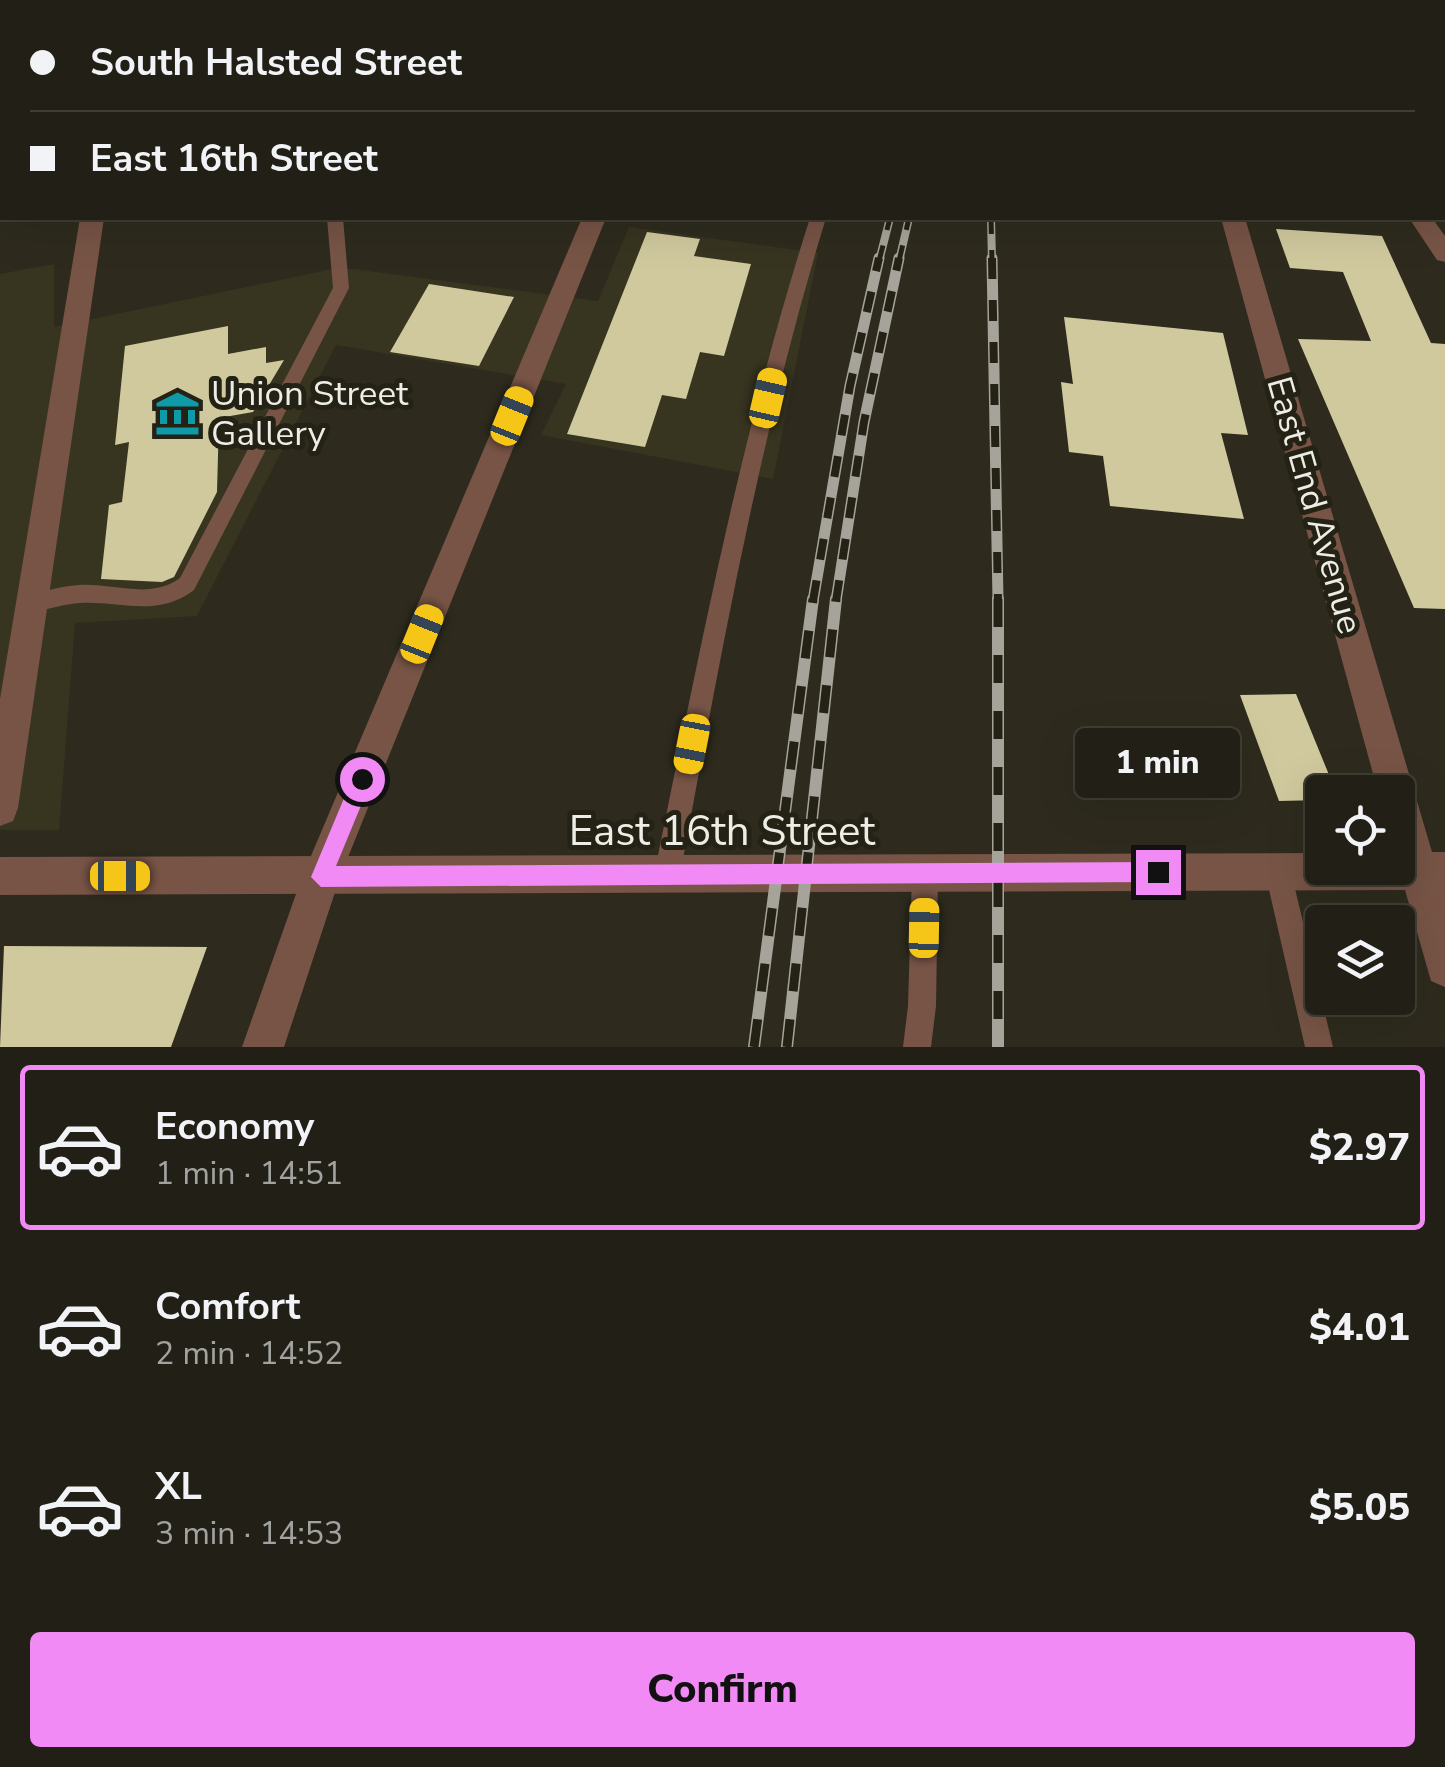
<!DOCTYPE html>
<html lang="en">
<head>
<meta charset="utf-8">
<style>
	:root { --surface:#222016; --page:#2e2d23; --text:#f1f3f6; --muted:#a2a3a1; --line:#3f3e35; --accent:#f18af4 }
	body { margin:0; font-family:"Nunito Sans",sans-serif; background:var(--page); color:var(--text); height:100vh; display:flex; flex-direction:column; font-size:38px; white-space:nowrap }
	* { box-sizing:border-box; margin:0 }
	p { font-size:32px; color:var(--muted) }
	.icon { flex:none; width:55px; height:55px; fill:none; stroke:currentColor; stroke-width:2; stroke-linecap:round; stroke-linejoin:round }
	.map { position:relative; height:1047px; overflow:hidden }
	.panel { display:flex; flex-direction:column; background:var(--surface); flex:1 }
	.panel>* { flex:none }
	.guide { position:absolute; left:0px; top:0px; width:1445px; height:220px; box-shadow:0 10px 40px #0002,0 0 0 2px var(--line); display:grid; align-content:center; height:220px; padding:0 30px; background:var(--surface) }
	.tools { position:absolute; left:1305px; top:775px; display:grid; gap:20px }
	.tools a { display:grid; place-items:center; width:110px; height:110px; border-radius:10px; background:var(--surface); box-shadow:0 10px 40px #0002,0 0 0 2px var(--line); font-size:50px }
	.end { position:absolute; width:45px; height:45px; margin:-22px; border:12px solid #f18af4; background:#111; box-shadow:0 0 0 5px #111 }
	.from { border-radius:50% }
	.bubble { position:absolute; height:70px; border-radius:10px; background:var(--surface); box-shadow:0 10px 40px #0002,0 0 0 2px var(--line); font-size:32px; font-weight:800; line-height:70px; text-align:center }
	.car { position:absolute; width:30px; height:60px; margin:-30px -15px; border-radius:12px; box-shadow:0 0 8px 2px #0007; background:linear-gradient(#f5c518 24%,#345 0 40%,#f5c518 0 76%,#345 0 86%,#f5c518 0) }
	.guide b { display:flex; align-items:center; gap:35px; height:95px; font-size:38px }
	.guide b+b { border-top:2px solid var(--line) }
	.guide i { width:25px; height:25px; background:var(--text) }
	ul { padding:18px 0 0; list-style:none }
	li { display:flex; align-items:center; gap:30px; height:165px; margin:0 20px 15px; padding:0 10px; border:5px solid transparent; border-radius:10px }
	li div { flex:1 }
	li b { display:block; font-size:38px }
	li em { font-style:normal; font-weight:800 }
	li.active { border-color:var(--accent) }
	li>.icon { width:90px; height:90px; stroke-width:1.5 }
	.button { display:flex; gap:20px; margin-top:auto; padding:20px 30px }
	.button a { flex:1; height:115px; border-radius:10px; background:var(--accent); color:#111; font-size:40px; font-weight:800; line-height:115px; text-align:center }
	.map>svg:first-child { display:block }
</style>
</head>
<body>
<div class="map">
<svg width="1445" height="1047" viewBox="0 0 1445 1047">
	<rect width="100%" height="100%" fill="#2e2b1e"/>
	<path fill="#373420" d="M629,227l189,26 -45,226 -232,-44 25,-51 -230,-39 -139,271 -122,7 -16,207h-59v-556l54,-10v63l274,-57 25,-1 245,32z"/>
	<path fill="#d0c99e" d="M1276,229l106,7 49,107 14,1v265l-31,-1 -116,-269 73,2 -28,-69 -53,-4z
		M647,232l53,7 -6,17 57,8 -27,92 -24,-4 -14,47 -24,-4 -17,52 -78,-13z
		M429,284l85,13 -35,69 -89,-14z
		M1064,317l159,16 25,102 -27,-2 23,86 -134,-13 -7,-50 -34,-4 -8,-70 12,2z
		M228,326v28l38,-7v16l18,-3 -31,52 -34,6 -2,74 -43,85 -12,5 -61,-3 8,-74 13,-3 7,-60 -14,3 10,-99z
		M1296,694l40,98h-14v8l-43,1 -39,-106z
		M4,946l203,1 -36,100h-171z"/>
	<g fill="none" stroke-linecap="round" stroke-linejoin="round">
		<path fill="#775446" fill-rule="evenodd" d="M305,0h12l1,2h-12z
			M1383,0h12v2h-12z
			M1442,9l3,1v10l-3,-1z
			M327,218h16l6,70 -155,302c-36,28 -73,11 -114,13 -16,1 -32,6 -47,10l-7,-2 -4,-7 4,-7c16,-6 36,-11 54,-12 34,-2 70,15 100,-7l153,-290z
			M810,218h16c-66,215 -105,436 -146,657l-4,9 -9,4 -9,-4 -4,-9c45,-221 87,-442 156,-657z
			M1278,859l9,4 4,9 42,175h-28l-40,-175 4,-9z
			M925,861l9,4 4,9 -2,132 -5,41h-28l5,-41 4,-132 4,-9z"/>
		<path fill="#775446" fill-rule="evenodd" d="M112,0h18v2h-18z
			M499,0h18l1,2h-18z
			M1442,110h3v12h-3z
			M0,116h2v12h-2z
			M80,218h24l-86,590 -5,13 -13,5v-127z
			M1221,218h24l187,634h13v135l-14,-6 -26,-91 -1405,5v-38l1322,-4v15h76v-76h-20z
			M1409,218h23l13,18v26l-8,-2z"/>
		<path fill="#775446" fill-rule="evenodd" d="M642,0h18v2h-18z
			M582,218h24l-266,659 -56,170h-42l60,-170z"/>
		<defs>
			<path id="rail-far2" d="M991,218l1,43
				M879,261l11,-43
				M899,261l10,-43"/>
			<path id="rail-far1" d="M992,258l6,343
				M813,601l37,-215 29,-128
				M836,601l28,-179 35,-164"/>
			<path id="rail" d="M998,599v448
				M754,1047l59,-448
				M787,1047l49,-448"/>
		</defs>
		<use href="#rail-far2" stroke="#a6a49a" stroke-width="8"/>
		<use href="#rail-far1" stroke="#a6a49a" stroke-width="11"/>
		<use href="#rail" stroke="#a6a49a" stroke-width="12"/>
		<use href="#rail-far2" stroke="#242215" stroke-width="5" stroke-dasharray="16" stroke-linecap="butt"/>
		<use href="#rail-far1" stroke="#242215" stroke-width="8" stroke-dasharray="21" stroke-linecap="butt"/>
		<use href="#rail" stroke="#242215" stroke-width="9" stroke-dasharray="28" stroke-linecap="butt"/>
	</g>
	<path fill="#f18af4" d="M362,769l10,10 -36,87 822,-4 10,10 -10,10 -837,5 -10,-10 44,-105z"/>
	<defs>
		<symbol id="museum-bare" viewBox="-9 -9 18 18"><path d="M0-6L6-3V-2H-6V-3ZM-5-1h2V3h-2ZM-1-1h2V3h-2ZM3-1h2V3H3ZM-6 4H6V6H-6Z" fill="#0f9aa8" stroke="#242215" stroke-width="2.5" paint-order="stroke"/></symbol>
	</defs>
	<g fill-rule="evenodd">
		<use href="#museum-bare" x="146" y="382" width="63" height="63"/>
	</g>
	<g text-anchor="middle" stroke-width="10" stroke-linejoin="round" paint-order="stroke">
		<g font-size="35" fill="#eeede5" stroke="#242215" text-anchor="start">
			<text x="211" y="405">Union Street<tspan x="211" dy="40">Gallery</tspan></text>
		</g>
		<g font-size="35" fill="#eeede5" stroke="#242215">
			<text transform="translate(1315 505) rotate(74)" y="12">East End Avenue</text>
		</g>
		<g font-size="42" fill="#eeede5" stroke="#242215">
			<text x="722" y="845">East 16th Street</text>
		</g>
	</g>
</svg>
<div class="tools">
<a><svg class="icon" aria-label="locate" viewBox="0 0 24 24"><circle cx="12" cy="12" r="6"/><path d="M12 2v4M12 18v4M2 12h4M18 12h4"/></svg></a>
<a><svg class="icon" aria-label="layers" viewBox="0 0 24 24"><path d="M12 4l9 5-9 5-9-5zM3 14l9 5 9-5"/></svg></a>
</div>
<i class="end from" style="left:362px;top:779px"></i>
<i class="end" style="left:1158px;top:872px"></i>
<div class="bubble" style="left:1075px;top:728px;width:165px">1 min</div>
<i class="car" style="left:768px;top:398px;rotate:13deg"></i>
<i class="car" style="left:512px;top:416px;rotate:22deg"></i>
<i class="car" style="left:422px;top:634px;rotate:22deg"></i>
<i class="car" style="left:692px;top:744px;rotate:191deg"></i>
<i class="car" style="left:120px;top:876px;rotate:90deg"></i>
<i class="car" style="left:924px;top:928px;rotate:1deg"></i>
<div class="guide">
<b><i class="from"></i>South Halsted Street</b>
<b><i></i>East 16th Street</b>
</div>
</div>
<section class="panel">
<ul>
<li class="active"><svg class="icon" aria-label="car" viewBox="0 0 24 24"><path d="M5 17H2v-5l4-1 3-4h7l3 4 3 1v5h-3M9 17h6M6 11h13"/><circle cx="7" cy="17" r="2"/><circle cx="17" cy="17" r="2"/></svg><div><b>Economy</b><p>1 min · 14:51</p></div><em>$2.97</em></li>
<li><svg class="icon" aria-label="car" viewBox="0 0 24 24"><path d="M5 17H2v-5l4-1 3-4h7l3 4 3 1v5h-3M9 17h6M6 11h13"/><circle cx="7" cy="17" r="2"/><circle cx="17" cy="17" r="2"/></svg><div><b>Comfort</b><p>2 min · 14:52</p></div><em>$4.01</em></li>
<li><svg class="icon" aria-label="car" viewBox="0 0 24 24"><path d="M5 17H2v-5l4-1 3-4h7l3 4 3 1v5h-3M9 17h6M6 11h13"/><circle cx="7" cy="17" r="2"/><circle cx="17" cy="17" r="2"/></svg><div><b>XL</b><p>3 min · 14:53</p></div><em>$5.05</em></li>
</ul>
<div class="button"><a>Confirm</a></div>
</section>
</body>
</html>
